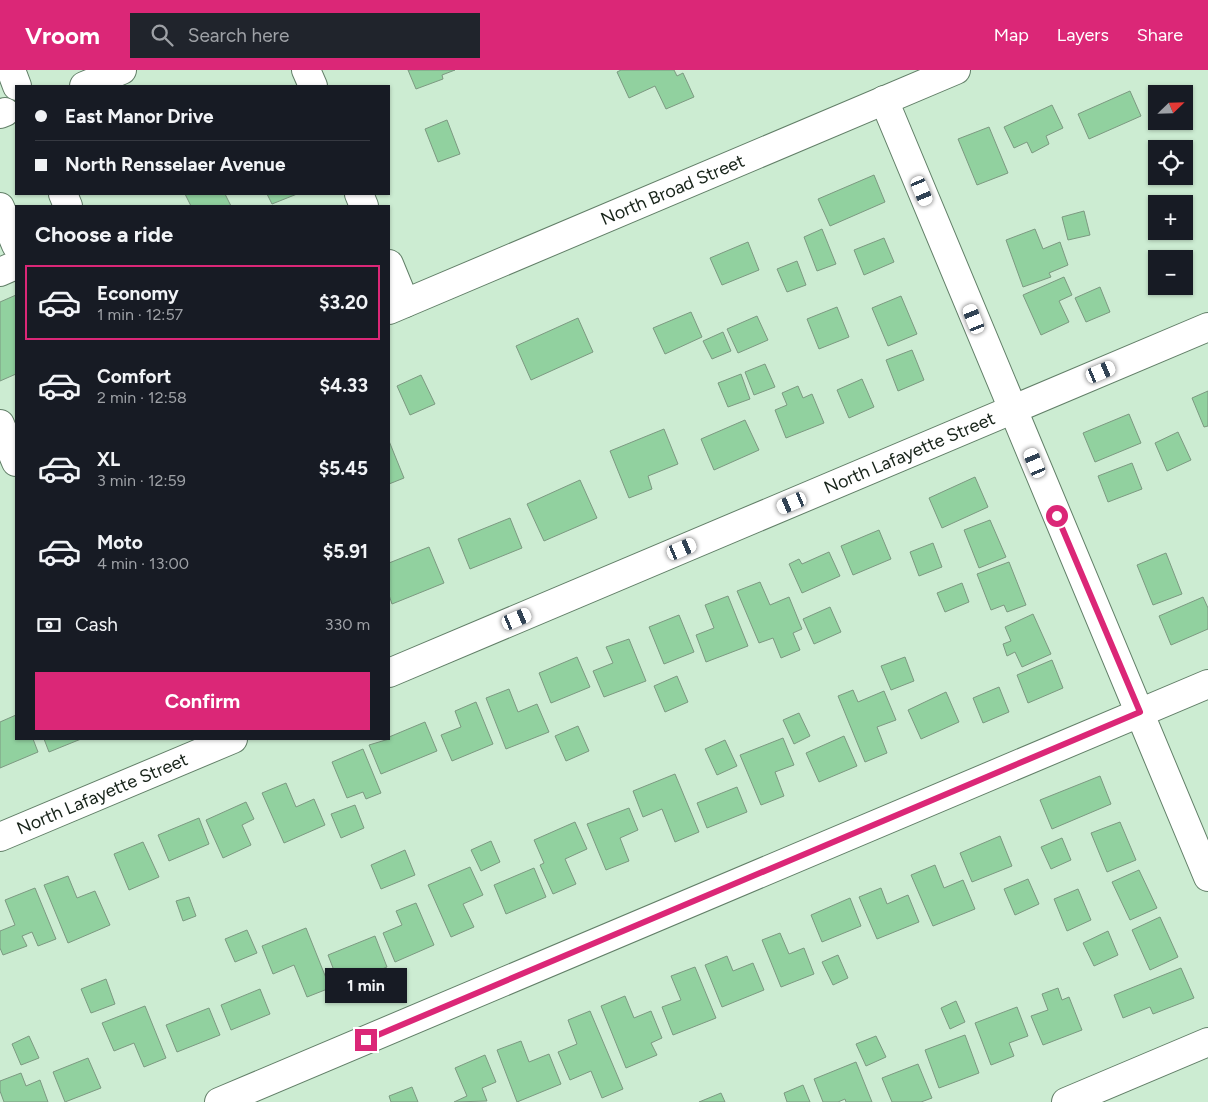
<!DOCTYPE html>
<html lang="en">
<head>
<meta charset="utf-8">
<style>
	:root { --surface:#171b24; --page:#20242c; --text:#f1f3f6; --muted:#9ea1a6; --line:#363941; --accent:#db2777 }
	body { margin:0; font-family:Figtree,sans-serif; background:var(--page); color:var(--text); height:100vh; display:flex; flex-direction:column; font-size:19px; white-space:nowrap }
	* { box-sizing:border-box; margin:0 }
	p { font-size:16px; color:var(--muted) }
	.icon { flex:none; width:28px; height:28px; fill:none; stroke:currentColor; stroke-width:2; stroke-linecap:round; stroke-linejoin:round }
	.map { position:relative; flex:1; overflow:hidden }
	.drawer { position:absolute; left:15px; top:135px; width:375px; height:535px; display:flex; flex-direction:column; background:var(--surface); border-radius:0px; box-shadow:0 1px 4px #0004 }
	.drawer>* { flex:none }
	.banner { position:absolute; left:15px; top:15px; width:375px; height:110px; border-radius:0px; box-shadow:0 1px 4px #0004; display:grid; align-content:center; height:110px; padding:0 20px; background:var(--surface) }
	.needle { width:32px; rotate:67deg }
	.buttons { position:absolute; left:1148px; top:15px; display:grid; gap:10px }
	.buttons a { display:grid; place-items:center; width:45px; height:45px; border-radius:0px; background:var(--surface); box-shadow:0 1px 4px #0004; font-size:25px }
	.end { position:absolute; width:22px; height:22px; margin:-11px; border:6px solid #db2777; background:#fff; box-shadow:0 0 0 2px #fff }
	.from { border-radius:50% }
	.bubble { position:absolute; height:35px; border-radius:0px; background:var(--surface); box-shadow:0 1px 4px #0004; font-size:16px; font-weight:700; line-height:35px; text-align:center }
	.car { position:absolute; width:15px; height:30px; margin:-15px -8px; border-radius:6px; box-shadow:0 0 4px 1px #0007; background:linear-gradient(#fff 24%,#345 0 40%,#fff 0 76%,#345 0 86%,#fff 0) }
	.banner b { display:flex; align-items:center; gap:18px; height:48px; font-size:19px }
	.banner b+b { border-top:1px solid var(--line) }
	.banner i { width:12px; height:12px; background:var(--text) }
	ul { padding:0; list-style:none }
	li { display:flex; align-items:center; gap:15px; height:75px; margin:0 10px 8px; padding:0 10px; border:2px solid transparent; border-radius:0px }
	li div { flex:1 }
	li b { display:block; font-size:19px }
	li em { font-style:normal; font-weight:700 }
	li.on { border-color:var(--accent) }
	li>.icon { width:45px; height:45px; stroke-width:1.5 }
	h2 { padding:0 20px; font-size:22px; line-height:60px }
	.pay { display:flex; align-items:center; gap:12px; height:55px; padding:0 20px; font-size:19px }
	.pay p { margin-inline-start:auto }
	.button { display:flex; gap:10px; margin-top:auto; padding:10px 20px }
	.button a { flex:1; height:58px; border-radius:0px; background:var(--accent); color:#fff; font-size:20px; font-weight:700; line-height:58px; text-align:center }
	header { display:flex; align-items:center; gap:30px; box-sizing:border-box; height:70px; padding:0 25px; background:var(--accent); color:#fff }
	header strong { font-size:24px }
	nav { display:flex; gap:28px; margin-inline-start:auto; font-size:18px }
	.search { width:350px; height:45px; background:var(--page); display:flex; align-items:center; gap:12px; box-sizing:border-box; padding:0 18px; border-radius:0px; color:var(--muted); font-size:19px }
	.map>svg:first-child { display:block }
</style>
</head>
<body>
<header>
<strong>Vroom</strong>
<div class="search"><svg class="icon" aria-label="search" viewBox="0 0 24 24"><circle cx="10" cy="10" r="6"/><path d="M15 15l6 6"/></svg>Search here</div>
<nav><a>Map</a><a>Layers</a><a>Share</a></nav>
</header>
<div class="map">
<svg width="1208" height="1032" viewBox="0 0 1208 1032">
	<rect width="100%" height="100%" fill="#ccecd2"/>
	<path fill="#91d19f" stroke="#7c9981" d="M408,0h47l-13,5 1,4 -27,10z
		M621,0h53l3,6 6,-3 11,24 -28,12 -11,-23 -26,12 -12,-26z
		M1130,21l11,25 -52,23 -11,-25z
		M1052,35l11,23 -17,8 3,8 -17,9 -5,-11 -13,6 -10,-21z
		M447,50l13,34 -22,8 -13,-33z
		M989,57l19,46 -31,12 -19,-46z
		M874,105l11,27 -55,24 -12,-27z
		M185,124h40l6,12h-40z
		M267,124h30l-25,10z
		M1084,141l6,24 -22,5 -6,-23z
		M822,159l14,35 -19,7 -13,-34z
		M1035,159l8,20 17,-7 8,23 -19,8 2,4 -28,10 -17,-47z
		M884,168l10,24 -30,13 -10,-25z
		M748,172l11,28 -37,15 -12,-27z
		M797,191l9,24 -19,7 -10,-23z
		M1064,207l8,18 -13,6 10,21 -28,13 -18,-40z
		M1100,217l10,25 -24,10 -11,-24z
		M16,225v79l-16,7v-79z
		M901,226l16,38 -29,12 -16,-38z
		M837,237l12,30 -30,12 -12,-30z
		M691,242l11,25 -37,17 -12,-26z
		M757,246l11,24 -30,13 -11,-24z
		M578,248l15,34 -62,28 -15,-34z
		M723,262l8,19 -19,8 -9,-18z
		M912,280l12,30 -26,11 -12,-31z
		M765,294l10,23 -21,8 -9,-23z
		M741,304l9,25 -22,8 -10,-24z
		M421,305l14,29 -25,11 -13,-29z
		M862,309l12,28 -25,11 -12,-28z
		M798,316l5,12 9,-4 12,29 -38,15 -11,-28 12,-5 -5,-12z
		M1208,321v35l-4,1 -12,-29z
		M1129,344l12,29 -46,19 -12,-29z
		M745,350l14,30 -45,20 -13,-31z
		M664,359l14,35 -30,12 4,13 -23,9 -19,-47z
		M1178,362l13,28 -24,11 -12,-28z
		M389,371l15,37 -15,6z
		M1132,393l10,26 -34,13 -10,-26z
		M975,407l13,30 -46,21 -13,-30z
		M580,410l17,38 -53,23 -17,-37z
		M510,448l12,30 -52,21 -12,-30z
		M990,450l16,37 -27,11 -15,-38z
		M879,460l12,29 -38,16 -12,-29z
		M933,473l9,24 -23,9 -9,-24z
		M429,477l15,36 -52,21 -3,-9v-32z
		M829,482l11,24 -38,17 -13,-29 10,-5 3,5z
		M1166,483l16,41 -29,11 -16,-40z
		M1009,492l17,43 -19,7 -3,-7 -13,5 -14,-36z
		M760,512l10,23 19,-8 13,32 -9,4 7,17 -19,8 -8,-20 -14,5 -22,-52z
		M962,513l7,19 -24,10 -8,-19z
		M728,526l20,50 -42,16 -10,-27 18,-7 -9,-23z
		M1203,527l5,11v21l-37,16 -12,-29z
		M830,537l11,25 -27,12 -11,-25z
		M1033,544l18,40 -29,13 -7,-15 -8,4 -4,-12 8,-3 -6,-14z
		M679,545l15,37 -30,12 -15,-37z
		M629,569l17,42 -42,16 -11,-26 20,-8 -7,-16z
		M577,587l13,30 -39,16 -12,-30z
		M905,587l9,24 -23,9 -10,-24z
		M1052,590l11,28 -35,15 -11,-28z
		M677,606l11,26 -23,10 -11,-26z
		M999,617l10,25 -26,11 -10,-25z
		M509,619l9,23 19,-8 12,28 -43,17 -20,-51z
		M853,620l5,12 26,-11 12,29 -19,7 10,26 -22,9 -27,-66z
		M946,622l13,30 -38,17 -13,-29z
		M476,632l17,42 -41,17 -11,-26 20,-8 -6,-16z
		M799,643l11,23 -16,8 -11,-24z
		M16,645v24h17l5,13 -38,16v-46z
		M425,652l12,29 -56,23 -12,-29 20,-6v-2z
		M578,656l11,25 -23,10 -11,-25z
		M844,666l13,30 -38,16 -13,-29z
		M783,668l11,27 -19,7 9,24 -23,9 -21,-50z
		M44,669h37l-32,13z
		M725,670l12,26 -20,9 -12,-26z
		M363,679l18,44 -15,6 -3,-7 -16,6 -15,-36z
		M675,704l24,58 -24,10 -13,-33 -19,8 -10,-26z
		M1100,706l11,28 -59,25 -12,-29z
		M286,713l10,24 18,-8 11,26 -41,18 -22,-50z
		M737,717l10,25 -40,16 -10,-25z
		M246,732l8,17 -12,6 9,20 -28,13 -17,-38z
		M355,735l9,23 -23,10 -10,-24z
		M629,738l9,22 -18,8 9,23 -23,9 -19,-46z
		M199,748l10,26 -40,17 -11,-26z
		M575,752l12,27 -22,10 11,25 -23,10 -13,-29 4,-2 -10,-23z
		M1120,752l16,38 -29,12 -16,-39z
		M1000,766l12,30 -40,16 -12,-29z
		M1062,768l9,22 -20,9 -10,-22z
		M491,771l9,21 -19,9 -10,-21z
		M143,772l16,35 -30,13 -15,-36z
		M405,780l10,25 -34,14 -10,-24z
		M935,795l9,23 19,-8 12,29 -42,17 -22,-51z
		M470,797l13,28 -20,9 11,23 -23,10 -23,-52z
		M534,798l12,29 -40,17 -12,-29z
		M1139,800l18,38 -27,12 -18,-38z
		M68,806l9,22 18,-7 15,34 -42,18 -24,-58z
		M1028,809l11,25 -24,11 -11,-26z
		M35,818l21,51 -18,7 -6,-14 -10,4 5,10 -24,9 -3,-7v-17l15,-6 -10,-25z
		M881,818l6,16 21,-9 11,27 -42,17 -18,-42z
		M1078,819l13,31 -24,11 -13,-32z
		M189,827l7,19 -13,5 -7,-20z
		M850,828l11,28 -39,16 -11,-27z
		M416,833l18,42 -39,17 -12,-29 19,-8 -6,-14z
		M1160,847l18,40 -28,13 -18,-40z
		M306,858l24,60 -23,9 -13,-32 -21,9 -11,-28z
		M247,860l10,23 -22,9 -10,-23z
		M1108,861l10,24 -24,11 -11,-23z
		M780,863l9,21 15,-6 10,26 -33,13 -19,-47z
		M375,866l12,31 -47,19 -12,-31z
		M838,885l10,23 -15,7 -11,-23z
		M727,886l6,15 20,-8 11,27 -42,17 -17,-42z
		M695,897l21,51 -43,17 -11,-28 19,-7 -10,-24z
		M1181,898l13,30 -41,16 -3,-7 -27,11 -9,-23z
		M106,909l9,25 -24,9 -10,-24z
		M1058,918l4,12 7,-3 13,33 -39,15 -12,-29 17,-6 -6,-16z
		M260,919l10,25 -39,16 -10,-25z
		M625,926l9,22 17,-7 11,27 -11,5 6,12 -31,13 -25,-62z
		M956,931l9,21 -15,7 -9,-21z
		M145,936l21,52 -22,9 -10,-24 -20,8 -12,-28z
		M1017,937l11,29 -19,7 5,13 -23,9 -16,-42z
		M209,938l11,27 -43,17 -11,-27z
		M590,941l33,78 -21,9 -11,-27 -21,9 -12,-28 19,-8 -9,-24z
		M965,965l14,38 -40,15 -14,-38z
		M29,966l10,22 -18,7 -9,-21z
		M876,966l10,21 -20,9 -10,-22z
		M521,971l8,21 20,-8 12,30 -44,18 -20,-52z
		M485,985l11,27 -14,6 5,13 -33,1 13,-6 -12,-28z
		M88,988l13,30 -36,14 -12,-30z
		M856,992l16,40h-26l-1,-3 -7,3h-15l-9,-23z
		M918,994l14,34 -11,4h-29l-10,-24z
		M21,1003l5,13 14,-6 8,22h-44l-4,-11v-10z
		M803,1015l7,17h-23l-3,-9z
		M412,1017l6,15h-27l-2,-6z
		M721,1023l4,9h-26z"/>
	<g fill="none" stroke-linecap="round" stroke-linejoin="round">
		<defs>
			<g id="minor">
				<path d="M11,0l6,16"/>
				<path d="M306,0l7,16"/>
				<path d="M84,16l38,-16"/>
				<path d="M884,30l324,777"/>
				<path d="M0,44l5,-2"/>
				<path d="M63,124l5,12"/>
				<path d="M359,124l5,12"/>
				<path d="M0,137l16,38"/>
				<path d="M389,194l16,39"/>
				<path d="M0,202l16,-7"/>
				<path id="s1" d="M389,240l567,-240"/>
				<path d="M0,354l16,38"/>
				<path id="s2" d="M389,603l819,-346"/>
				<path id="s3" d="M0,767l233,-98"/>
				<path d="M219,1032l989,-418"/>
				<path d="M1066,1032l142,-60"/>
			</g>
		</defs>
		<use href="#minor" stroke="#627f68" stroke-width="30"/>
		<use href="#minor" stroke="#fff" stroke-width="28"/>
	</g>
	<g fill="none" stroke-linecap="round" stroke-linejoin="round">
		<path stroke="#db2777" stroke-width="6" d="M366,970l774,-328 -83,-196"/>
	</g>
	<g text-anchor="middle" stroke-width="4" stroke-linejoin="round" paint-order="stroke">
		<g font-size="18" fill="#172319" stroke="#ccecd2">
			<text dy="6" stroke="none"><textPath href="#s1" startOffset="308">North Broad Street</textPath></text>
			<text dy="6" stroke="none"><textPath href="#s2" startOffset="565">North Lafayette Street</textPath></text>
			<text dy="6" stroke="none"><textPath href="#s3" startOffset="111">North Lafayette Street</textPath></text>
		</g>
	</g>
</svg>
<div class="buttons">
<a><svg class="needle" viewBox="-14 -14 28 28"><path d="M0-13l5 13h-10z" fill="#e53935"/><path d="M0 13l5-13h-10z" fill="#9ea1a6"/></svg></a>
<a><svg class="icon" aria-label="locate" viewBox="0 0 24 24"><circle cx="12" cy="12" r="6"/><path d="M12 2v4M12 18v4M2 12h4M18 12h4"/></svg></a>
<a>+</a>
<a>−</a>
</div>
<i class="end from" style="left:1057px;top:446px"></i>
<i class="end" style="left:366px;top:970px"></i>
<div class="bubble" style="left:325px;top:898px;width:82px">1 min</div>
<i class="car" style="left:922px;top:121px;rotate:157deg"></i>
<i class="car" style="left:974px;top:249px;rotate:338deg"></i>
<i class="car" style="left:1101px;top:302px;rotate:67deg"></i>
<i class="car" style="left:1035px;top:393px;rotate:337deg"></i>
<i class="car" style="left:792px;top:433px;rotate:247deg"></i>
<i class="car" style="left:682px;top:479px;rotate:67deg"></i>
<i class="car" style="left:517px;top:549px;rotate:67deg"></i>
<div class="banner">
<b><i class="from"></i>East Manor Drive</b>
<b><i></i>North Rensselaer Avenue</b>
</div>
<section class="drawer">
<h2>Choose a ride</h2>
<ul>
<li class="on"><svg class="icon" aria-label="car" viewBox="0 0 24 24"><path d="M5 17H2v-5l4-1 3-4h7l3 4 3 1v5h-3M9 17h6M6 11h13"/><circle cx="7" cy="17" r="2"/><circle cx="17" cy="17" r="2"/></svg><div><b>Economy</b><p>1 min · 12:57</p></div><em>$3.20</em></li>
<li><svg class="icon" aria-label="car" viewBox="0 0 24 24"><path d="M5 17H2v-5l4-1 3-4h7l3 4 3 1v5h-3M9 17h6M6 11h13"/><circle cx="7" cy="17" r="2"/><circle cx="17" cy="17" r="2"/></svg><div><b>Comfort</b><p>2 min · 12:58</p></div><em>$4.33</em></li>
<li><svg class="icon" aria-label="car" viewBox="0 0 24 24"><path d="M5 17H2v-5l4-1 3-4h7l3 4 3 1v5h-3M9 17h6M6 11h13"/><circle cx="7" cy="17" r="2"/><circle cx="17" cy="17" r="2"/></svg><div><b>XL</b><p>3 min · 12:59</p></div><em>$5.45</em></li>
<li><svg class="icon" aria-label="car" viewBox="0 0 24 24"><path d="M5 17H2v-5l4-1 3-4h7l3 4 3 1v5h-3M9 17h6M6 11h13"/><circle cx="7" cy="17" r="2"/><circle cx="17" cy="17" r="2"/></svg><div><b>Moto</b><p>4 min · 13:00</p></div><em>$5.91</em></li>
</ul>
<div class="pay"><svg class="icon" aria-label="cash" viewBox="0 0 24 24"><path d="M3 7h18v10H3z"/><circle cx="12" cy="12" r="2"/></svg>Cash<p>330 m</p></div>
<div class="button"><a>Confirm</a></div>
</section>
</div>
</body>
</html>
